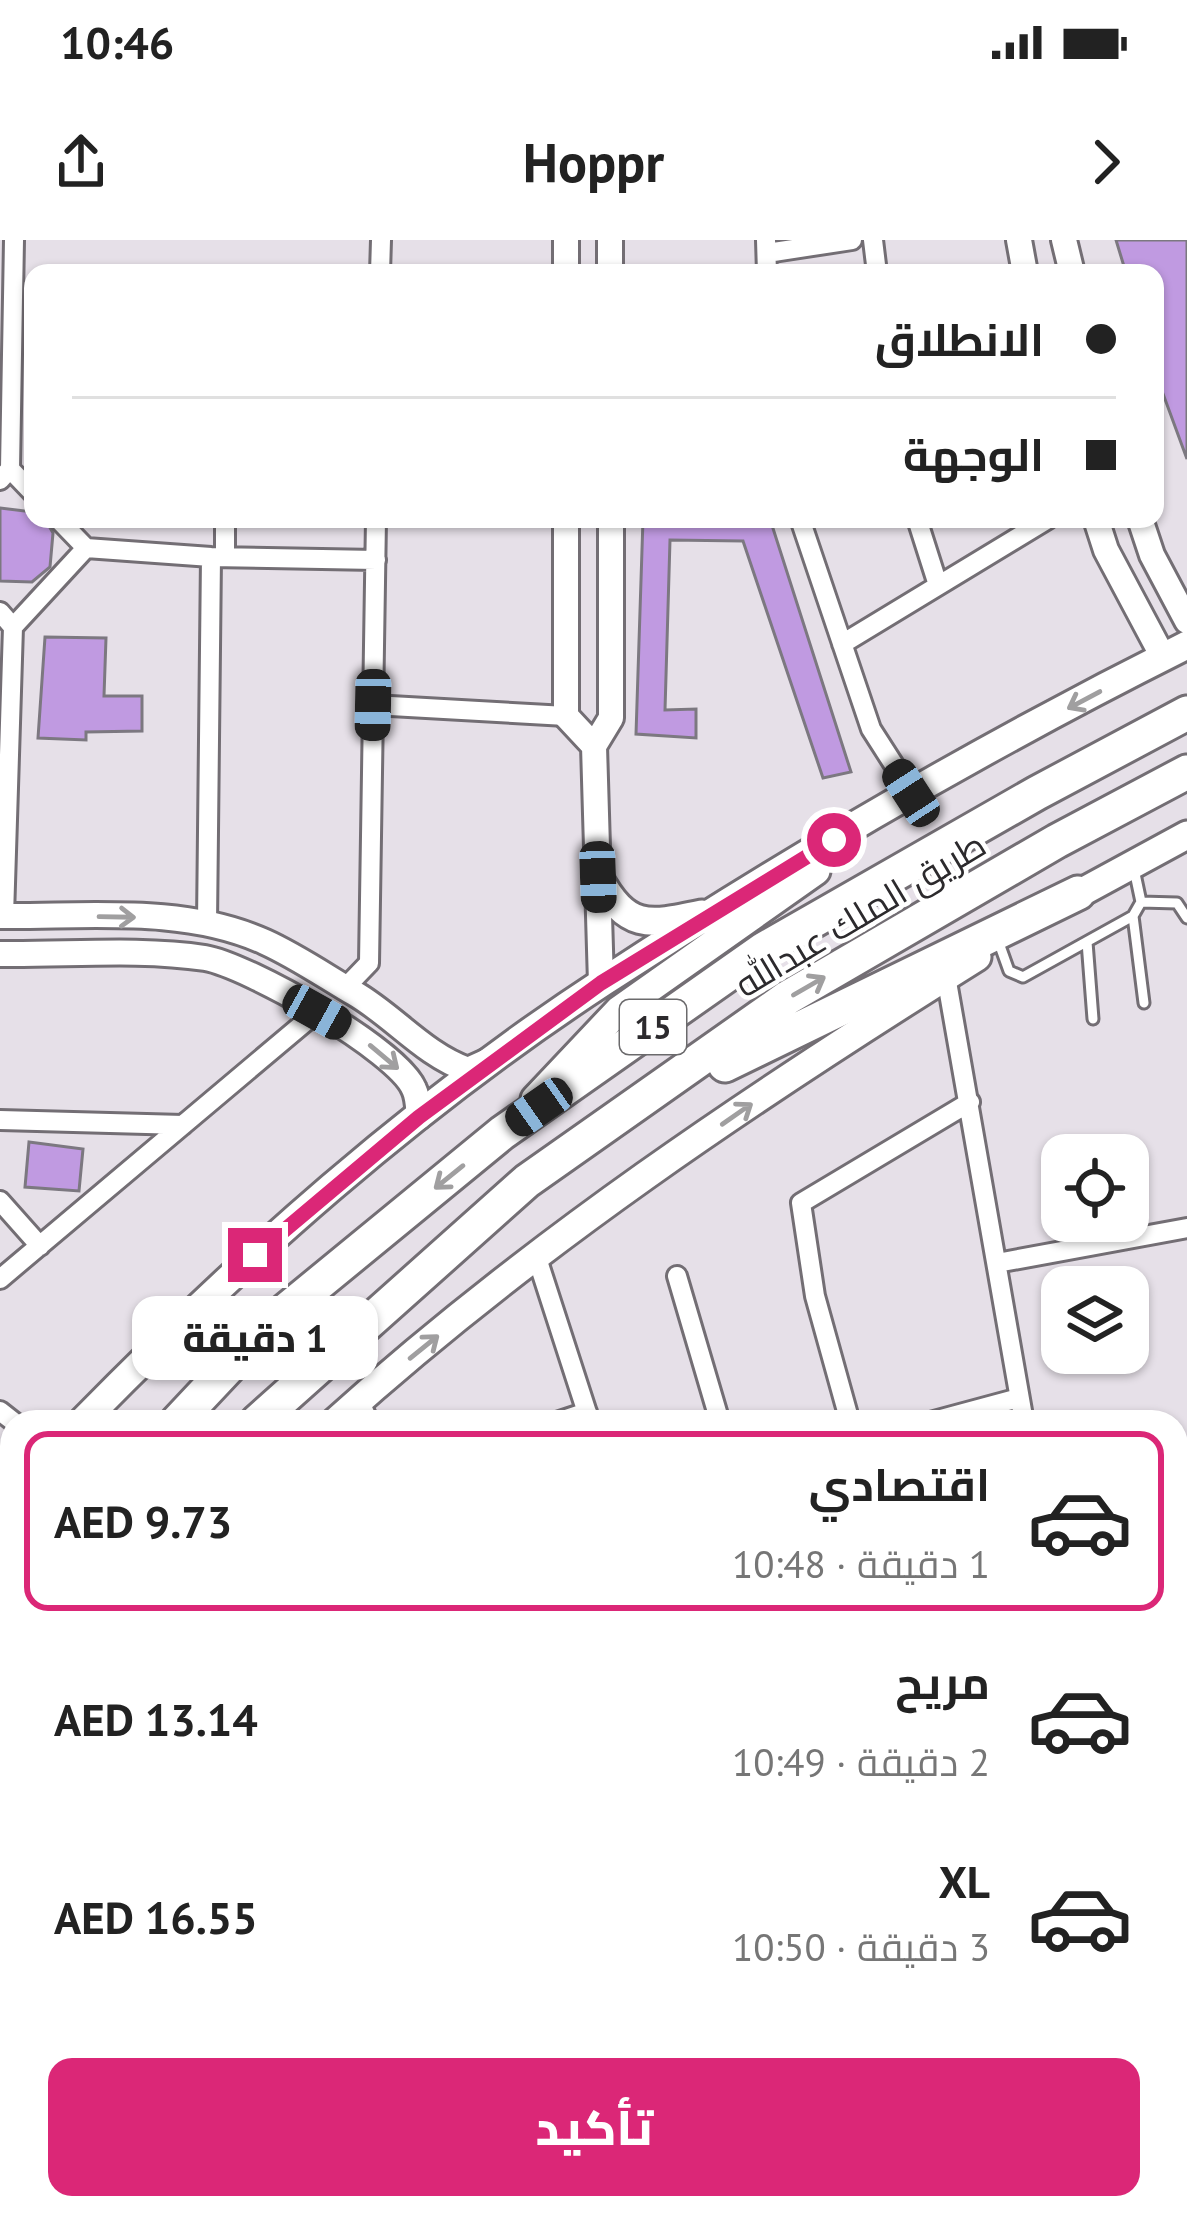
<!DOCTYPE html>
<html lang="ar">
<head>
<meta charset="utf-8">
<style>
	:root { --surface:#fff; --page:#f2f2f2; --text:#222; --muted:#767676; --line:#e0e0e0; --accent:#db2777 }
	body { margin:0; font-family:"PT Sans",Cairo,sans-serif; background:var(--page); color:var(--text); direction:rtl; height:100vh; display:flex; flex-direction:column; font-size:45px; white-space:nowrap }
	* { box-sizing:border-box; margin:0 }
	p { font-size:39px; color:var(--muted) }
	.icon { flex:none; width:66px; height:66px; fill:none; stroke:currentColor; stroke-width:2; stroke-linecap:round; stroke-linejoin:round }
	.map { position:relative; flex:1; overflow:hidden; direction:ltr }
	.sheet { position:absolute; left:0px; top:1170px; width:1188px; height:810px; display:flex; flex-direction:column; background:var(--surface); border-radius:36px 36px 0 0; box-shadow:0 3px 9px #0004; direction:rtl }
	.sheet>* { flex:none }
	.hud { position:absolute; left:24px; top:24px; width:1140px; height:264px; border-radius:24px; box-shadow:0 3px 9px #0004; direction:rtl; display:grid; align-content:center; height:264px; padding:0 48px; background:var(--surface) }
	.controls { position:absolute; left:1041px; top:894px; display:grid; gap:24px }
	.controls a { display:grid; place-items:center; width:108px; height:108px; border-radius:24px; background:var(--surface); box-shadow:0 3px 9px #0004; font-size:60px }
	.end { position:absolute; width:54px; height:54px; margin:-27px; border:15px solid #db2777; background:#fff; box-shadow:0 0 0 6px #fff }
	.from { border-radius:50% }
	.bubble { position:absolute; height:84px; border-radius:24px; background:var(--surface); box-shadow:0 3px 9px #0004; font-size:39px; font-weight:800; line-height:84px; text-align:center; direction:rtl }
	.car { position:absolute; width:36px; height:72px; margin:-36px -18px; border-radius:15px; box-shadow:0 0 9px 3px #0007; background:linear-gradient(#222 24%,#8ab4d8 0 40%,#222 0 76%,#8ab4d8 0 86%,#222 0) }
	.hud b { display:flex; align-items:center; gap:42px; height:114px; font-size:45px }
	.hud b+b { border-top:3px solid var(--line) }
	.hud i { width:30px; height:30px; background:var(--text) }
	ul { padding:21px 0 0; list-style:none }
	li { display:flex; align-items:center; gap:36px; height:180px; margin:0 24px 18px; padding:0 24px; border:6px solid transparent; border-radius:24px }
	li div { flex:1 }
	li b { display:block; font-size:45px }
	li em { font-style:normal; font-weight:800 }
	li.on { border-color:var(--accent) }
	li>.icon { width:108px; height:108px; stroke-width:1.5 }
	.cta { display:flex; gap:24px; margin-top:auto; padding:24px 48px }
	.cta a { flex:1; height:138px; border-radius:24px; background:var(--accent); color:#fff; font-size:48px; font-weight:800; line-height:138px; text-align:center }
	.status { display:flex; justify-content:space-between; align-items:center; height:84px; padding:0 60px; background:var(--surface); direction:ltr }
	.status svg { height:33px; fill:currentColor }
	header { display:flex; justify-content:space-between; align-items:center; height:156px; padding:0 48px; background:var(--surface); font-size:54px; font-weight:800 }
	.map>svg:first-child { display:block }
</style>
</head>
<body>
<div class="status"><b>10:46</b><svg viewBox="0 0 49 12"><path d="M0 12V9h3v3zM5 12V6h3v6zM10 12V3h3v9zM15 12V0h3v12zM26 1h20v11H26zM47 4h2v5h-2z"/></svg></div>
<header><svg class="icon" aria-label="forward" viewBox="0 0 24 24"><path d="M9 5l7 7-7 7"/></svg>Hoppr<svg class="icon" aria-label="share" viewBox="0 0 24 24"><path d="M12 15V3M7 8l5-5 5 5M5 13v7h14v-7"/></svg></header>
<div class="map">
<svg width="1187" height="1980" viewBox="0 0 1187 1980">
	<rect width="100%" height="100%" fill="#e6e0e8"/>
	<path fill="#c09ae1" stroke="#7c7880" stroke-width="3" d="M1116,0h71v219l-32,-87v-99h-29z
		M0,268l33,4v7h12l8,14 -3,34 -18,15 -32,-1z
		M643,279h127l81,253 -28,6 -80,-237 -73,-1 -5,170 31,-1v29l-60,-4z
		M45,397l61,1 -2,58h38v35l-56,1v8l-48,-2z
		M29,902l54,7 -4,42 -54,-4z"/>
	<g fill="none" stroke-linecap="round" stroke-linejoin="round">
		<defs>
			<path id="service" d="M1141,662l36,1 10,15
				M1133,676l11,87
				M1087,702l6,77
				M999,703l10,28 14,6 110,-61 8,-14 -7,-33"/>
			<path id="minor" d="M766,0l1,33
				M873,0l4,33
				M767,13l85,-13
				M380,33l1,-33
				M10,229l23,24
				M0,240l10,-11 4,-229
				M225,279v38
				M800,279l71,210 41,64
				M917,279l21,66
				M86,308l125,9 165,3
				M0,372l13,15 73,-79 -28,-29
				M842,404l206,-125
				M373,465l193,11
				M4,676l9,-289
				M207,683l4,-366
				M946,736l78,446
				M345,748l24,-25 7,-444
				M0,880l183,5
				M0,961l40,45
				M536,1015l54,167
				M997,1023l190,-35
				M677,1036l43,146
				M0,1039l317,-267
				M359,1160l10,22
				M0,1171l14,11
				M557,1182l30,-10
				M850,1182l-35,-126 -14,-93 169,-101
				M930,1182l89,-24
				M1176,1431l11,-1
				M0,1632l12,5
				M1176,1887l11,1
				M80,1968l29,12
				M936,1968l3,12
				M4,1980l8,-23
				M344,1980l5,-12
				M512,1980l6,-12
				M753,1980l9,-12
				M799,1980l40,-12
				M1068,1980v-12"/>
			<path id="tertiary" d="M566,0v33
				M610,0v33
				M1019,0l6,33
				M1064,0l8,33
				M566,279v197l28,30
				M1096,279l10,31 57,107
				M1140,279l12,36 35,66
				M0,676c87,1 184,-11 265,26 31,14 60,34 89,51 40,23 69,61 114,77l20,-9
				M0,714c67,1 139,-6 205,4 42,7 193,92 209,131 4,8 4,19 5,28
				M601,743l-7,-237 17,-28v-199"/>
			<path id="secondary" d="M598,637c29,52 48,49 104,37
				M1060,664l127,-69
				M535,859l84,-89 197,-139
				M82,1182c159,-162 331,-316 521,-440 188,-123 384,-237 584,-337
				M335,1182c196,-177 418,-325 642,-465
				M0,1266l12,-12
				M0,1524l12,-17"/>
			<path id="motorway" d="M725,825l353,-172
				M177,1182l91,-97 234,-192 262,-184 273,-156 150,-80
				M257,1182l270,-241 260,-183 270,-157 130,-69
				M0,1317l12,-12
				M0,1372l12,-13
				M0,1444l12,-15"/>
		</defs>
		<use href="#service" stroke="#736e74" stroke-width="15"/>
		<use href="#minor" stroke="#736e74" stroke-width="24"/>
		<use href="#tertiary" stroke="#736e74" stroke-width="30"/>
		<use href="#secondary" stroke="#736e74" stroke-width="33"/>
		<use href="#motorway" stroke="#736e74" stroke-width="39"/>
		<use href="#service" stroke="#fff" stroke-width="9"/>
		<use href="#minor" stroke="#fff" stroke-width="18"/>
		<use href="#tertiary" stroke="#fff" stroke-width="24"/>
		<use href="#secondary" stroke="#fff" stroke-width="27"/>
		<use href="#motorway" stroke="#fff" stroke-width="33"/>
	</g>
	<defs><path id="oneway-shaft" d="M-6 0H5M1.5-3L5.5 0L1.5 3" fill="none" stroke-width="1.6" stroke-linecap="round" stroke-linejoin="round" transform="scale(3)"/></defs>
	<g stroke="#a09fa0">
		<use href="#oneway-shaft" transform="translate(1084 460) rotate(152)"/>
		<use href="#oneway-shaft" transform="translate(117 677) rotate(1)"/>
		<use href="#oneway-shaft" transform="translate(809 746) rotate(-30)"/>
		<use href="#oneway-shaft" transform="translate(384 817) rotate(40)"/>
		<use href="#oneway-shaft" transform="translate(737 874) rotate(-35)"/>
		<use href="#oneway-shaft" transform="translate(449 937) rotate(141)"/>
		<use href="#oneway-shaft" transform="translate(424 1107) rotate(-39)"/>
	</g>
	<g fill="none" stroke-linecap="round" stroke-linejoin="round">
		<path stroke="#db2777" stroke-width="15" d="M255,1015l164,-138 182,-134 233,-143"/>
	</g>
	<g text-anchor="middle" stroke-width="9" stroke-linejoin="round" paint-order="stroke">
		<rect fill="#fff" stroke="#6b6a6c" stroke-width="3" x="620" y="760" width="66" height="54" rx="9"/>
		<g font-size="33" font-weight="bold" fill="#2c2a2d">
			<text x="653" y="799">15</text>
		</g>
		<g font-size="36" fill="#2c2a2d" stroke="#fff">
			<text transform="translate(860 674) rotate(-31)" y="13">طريق الملك عبدالله</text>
		</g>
	</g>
</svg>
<div class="controls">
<a><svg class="icon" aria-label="locate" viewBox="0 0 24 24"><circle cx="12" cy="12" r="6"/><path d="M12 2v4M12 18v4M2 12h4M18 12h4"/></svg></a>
<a><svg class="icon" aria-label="layers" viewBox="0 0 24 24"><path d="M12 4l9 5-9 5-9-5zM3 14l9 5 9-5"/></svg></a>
</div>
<i class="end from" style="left:834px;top:600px"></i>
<i class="end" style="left:255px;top:1015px"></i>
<div class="bubble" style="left:132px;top:1056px;width:246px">1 دقيقة</div>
<i class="car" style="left:373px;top:465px;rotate:181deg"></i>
<i class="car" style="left:911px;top:553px;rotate:327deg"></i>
<i class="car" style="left:598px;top:637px;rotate:178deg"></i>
<i class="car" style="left:317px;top:772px;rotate:119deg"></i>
<i class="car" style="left:539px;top:867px;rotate:235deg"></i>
<div class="hud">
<b><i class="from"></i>الانطلاق</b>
<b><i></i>الوجهة</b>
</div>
<section class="sheet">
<ul>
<li class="on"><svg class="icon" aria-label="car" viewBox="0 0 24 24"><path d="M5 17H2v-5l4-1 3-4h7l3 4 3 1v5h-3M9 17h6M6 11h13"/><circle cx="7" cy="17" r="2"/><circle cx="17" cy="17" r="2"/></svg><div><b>اقتصادي</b><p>1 دقيقة · 10:48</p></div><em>AED 9.73</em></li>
<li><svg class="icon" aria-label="car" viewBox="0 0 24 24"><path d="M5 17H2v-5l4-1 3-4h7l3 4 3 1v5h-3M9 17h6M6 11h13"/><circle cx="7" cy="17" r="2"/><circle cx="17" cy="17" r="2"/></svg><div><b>مريح</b><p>2 دقيقة · 10:49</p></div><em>AED 13.14</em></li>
<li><svg class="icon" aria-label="car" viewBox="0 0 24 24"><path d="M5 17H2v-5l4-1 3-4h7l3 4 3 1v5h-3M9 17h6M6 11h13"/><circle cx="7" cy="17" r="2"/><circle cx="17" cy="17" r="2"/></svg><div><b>XL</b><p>3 دقيقة · 10:50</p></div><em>AED 16.55</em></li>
</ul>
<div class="cta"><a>تأكيد</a></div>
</section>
</div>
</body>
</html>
